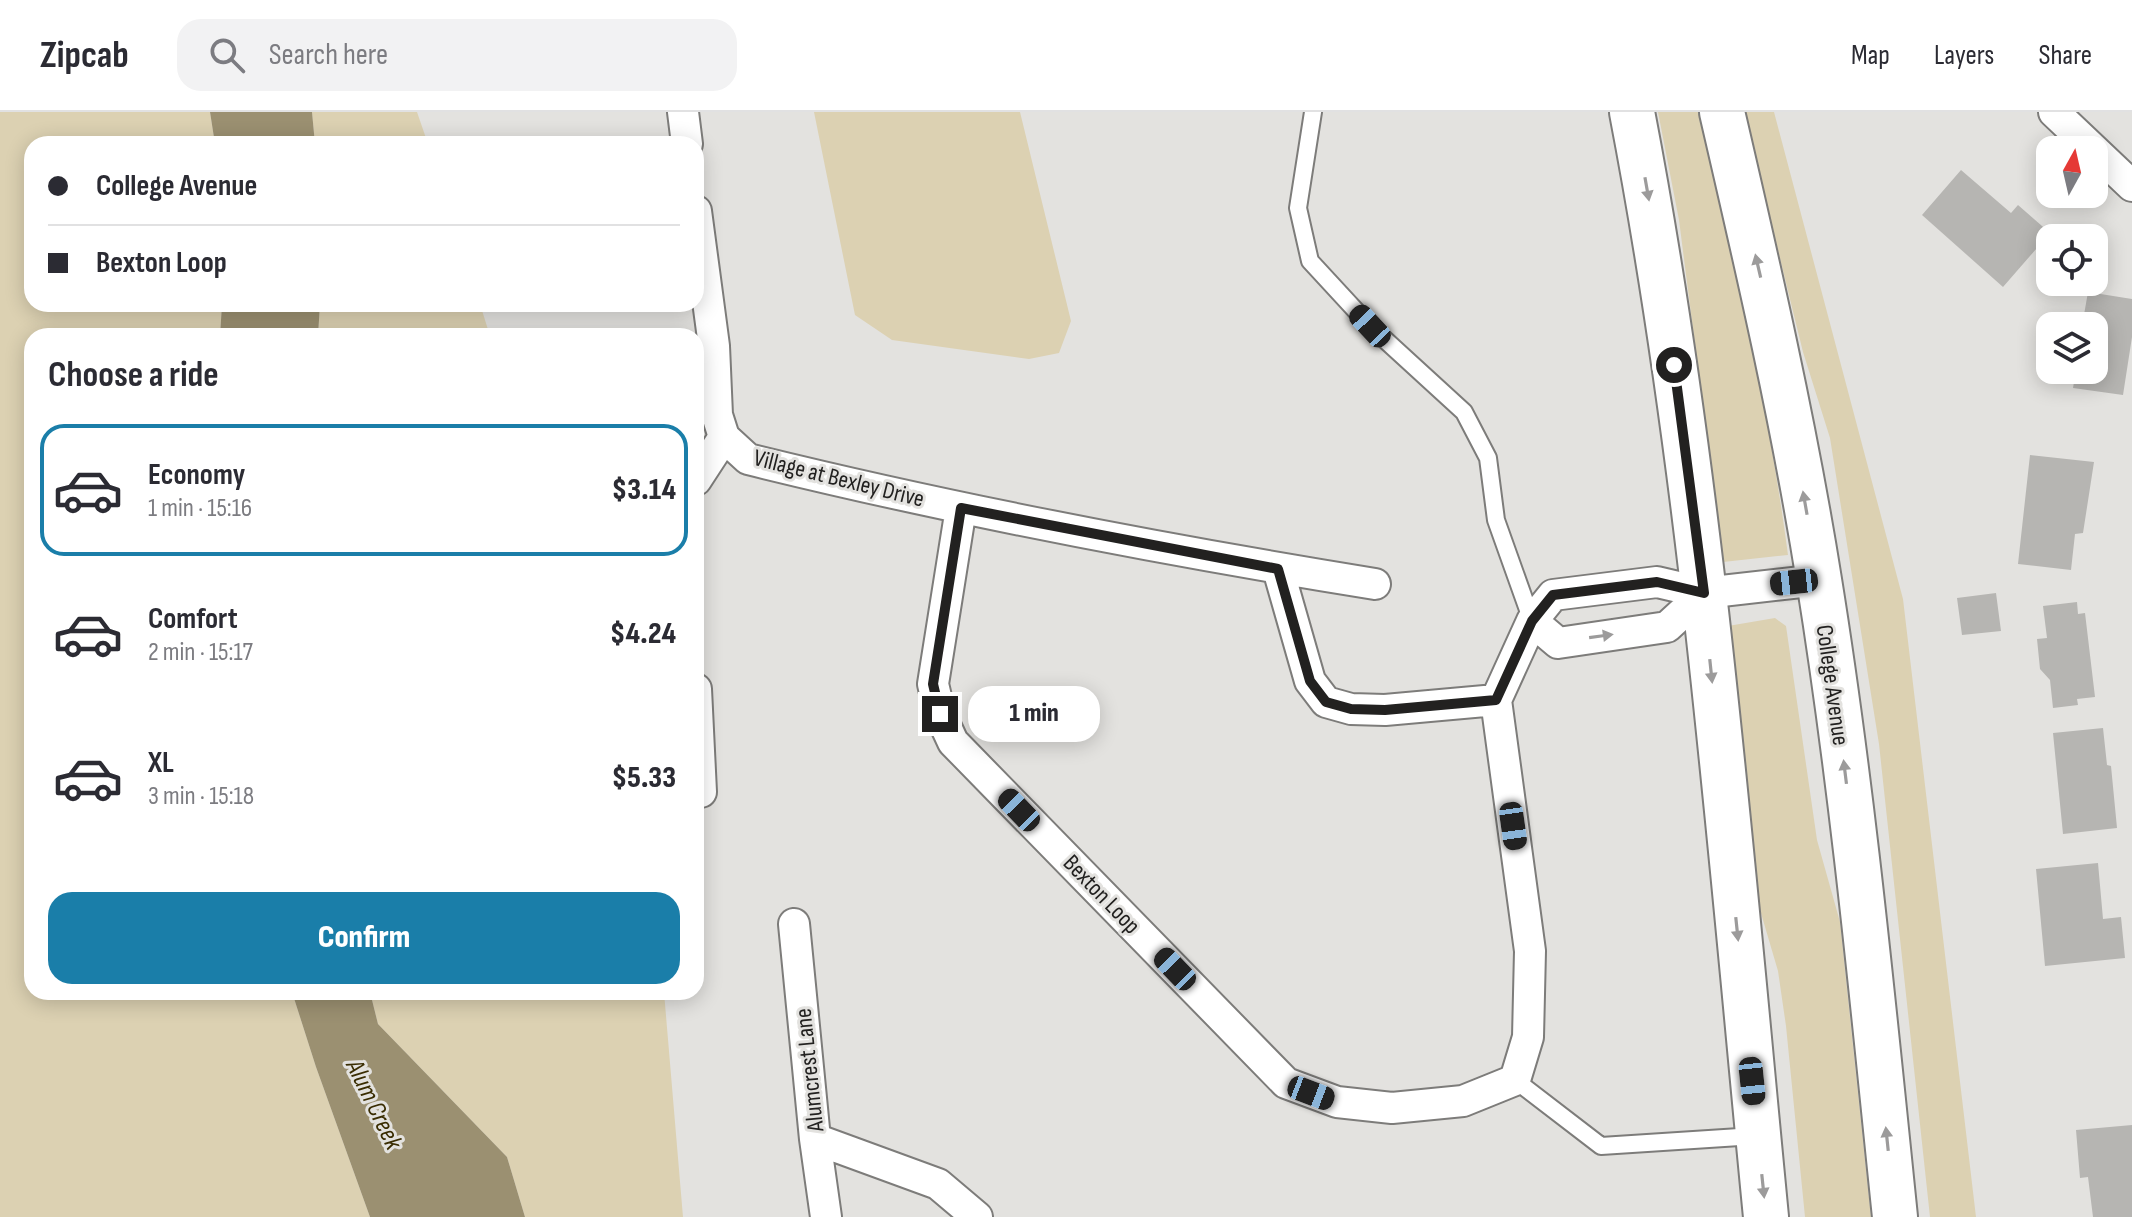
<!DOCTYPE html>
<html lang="en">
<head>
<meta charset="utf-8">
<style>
	:root { --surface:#fff; --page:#f2f2f3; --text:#2b2b33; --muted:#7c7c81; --line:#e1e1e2; --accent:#1a7ea9 }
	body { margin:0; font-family:"Sofia Sans Condensed",sans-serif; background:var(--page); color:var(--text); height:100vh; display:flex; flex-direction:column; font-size:30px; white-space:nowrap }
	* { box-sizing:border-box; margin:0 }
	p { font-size:26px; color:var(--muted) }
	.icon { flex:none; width:44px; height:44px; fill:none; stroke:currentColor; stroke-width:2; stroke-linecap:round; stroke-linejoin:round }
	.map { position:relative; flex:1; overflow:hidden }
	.sheet { position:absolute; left:24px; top:216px; width:680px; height:672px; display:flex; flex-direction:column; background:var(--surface); border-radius:24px; box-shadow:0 4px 20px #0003 }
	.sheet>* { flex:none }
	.hud { position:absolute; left:24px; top:24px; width:680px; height:176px; border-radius:24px; box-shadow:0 4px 20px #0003; display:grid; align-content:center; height:176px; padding:0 24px; background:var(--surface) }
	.needle { width:52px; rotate:8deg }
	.buttons { position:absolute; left:2036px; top:24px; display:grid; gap:16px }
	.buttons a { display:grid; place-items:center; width:72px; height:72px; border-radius:16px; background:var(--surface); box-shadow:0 4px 20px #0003; font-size:40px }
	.end { position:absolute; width:36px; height:36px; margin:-18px; border:10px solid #222120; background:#fff; box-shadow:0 0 0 4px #fff }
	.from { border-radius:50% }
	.bubble { position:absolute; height:56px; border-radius:24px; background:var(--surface); box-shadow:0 4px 20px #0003; font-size:26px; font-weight:800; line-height:56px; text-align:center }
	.car { position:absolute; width:24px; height:48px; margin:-24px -12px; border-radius:10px; box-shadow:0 0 6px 2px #0007; background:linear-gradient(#222 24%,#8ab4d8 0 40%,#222 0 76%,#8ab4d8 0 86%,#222 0) }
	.hud b { display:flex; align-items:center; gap:28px; height:76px; font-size:30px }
	.hud b+b { border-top:2px solid var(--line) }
	.hud i { width:20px; height:20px; background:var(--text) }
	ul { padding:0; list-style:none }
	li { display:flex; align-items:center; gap:24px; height:132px; margin:0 16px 12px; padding:0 8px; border:4px solid transparent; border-radius:24px }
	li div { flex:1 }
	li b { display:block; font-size:30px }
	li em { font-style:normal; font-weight:800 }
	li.current { border-color:var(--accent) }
	li>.icon { width:72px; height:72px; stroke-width:1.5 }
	h2 { padding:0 24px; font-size:36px; line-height:96px }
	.button { display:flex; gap:16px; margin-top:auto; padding:16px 24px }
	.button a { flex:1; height:92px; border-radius:24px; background:var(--accent); color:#fff; font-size:32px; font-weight:800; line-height:92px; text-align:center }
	header { display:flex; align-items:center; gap:48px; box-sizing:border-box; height:112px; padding:0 40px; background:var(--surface); border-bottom:2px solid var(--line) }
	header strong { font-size:38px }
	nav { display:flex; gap:44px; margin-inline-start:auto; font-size:28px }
	.search { width:560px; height:72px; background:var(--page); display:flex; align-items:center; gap:20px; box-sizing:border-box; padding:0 28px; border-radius:24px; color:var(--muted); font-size:30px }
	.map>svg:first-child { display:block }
</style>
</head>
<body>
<header>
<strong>Zipcab</strong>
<div class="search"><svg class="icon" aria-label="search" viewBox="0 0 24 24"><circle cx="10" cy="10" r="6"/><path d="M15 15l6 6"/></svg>Search here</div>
<nav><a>Map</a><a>Layers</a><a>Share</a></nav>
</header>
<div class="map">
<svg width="2132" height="1105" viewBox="0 0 2132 1105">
	<rect width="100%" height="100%" fill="#e3e2df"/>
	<path fill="#dcd1b2" d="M0,0h210l5,32h-183v160h190l-2,32h-188v656h260l24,75 54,150h-370z
		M312,0h105l11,32h-113z
		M814,0h206l51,209 -12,32 -30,6 -137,-19 -37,-25z
		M1658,0h40c37,146 70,293 90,443l-65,7 -44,-342z
		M1744,0h30l129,487 73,618h-46l-51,-473 -49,-306 -27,-86z
		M320,192h160l10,32h-172z
		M1775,506l11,8 31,214 23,82 31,295h-66l-19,-191 -8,-55 -20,-68 -30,-277z
		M370,880h294l19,225h-158l-18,-60 -129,-133z"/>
	<path fill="#9b9071" d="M210,0h102l3,32h-100z
		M222,192h98l-2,32h-98z
		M292,880h78l8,32 129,133 18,60h-155l-54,-150z"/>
	<path fill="#b6b5b2" d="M1961,58l50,43 7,-8 32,28 -47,54 -81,-72z
		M2088,180l44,7v38l-9,58 -50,-7 3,-18h18v-44h-12z
		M2030,343l64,7 -11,71 -8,1 -4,36 -53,-6z
		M1996,481l5,38 -39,4 -5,-37z
		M2077,490l1,12 7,-1 10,84 -18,2 1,6 -25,3 -3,-28 -10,-11 -3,-30 10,-1 -4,-32z
		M2103,616l4,37 4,1 6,62 -54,6 -10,-101z
		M2098,751l5,56 18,-2 4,41 -80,8 -9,-97z
		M2132,1013v92h-39l-5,-40 -8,1 -4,-48z"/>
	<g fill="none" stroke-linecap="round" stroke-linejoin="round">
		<defs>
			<path id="service" d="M1313,0l-15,96 12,53 60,65 94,86 24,46 8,62 36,101
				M1515,968l86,66 154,-10"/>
			<path id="minor" d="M683,0l4,32
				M2054,0l78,74
				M696,99l18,135 3,69 7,22 24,22c206,51 417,91 627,125
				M696,368l28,-43
				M961,396l-28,176 7,30 13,28 333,341 51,19 55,6 71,-7 52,-21 13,-43 2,-86 -34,-251
				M1278,457l32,112 16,21 25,7 34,1 111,-10
				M1532,509l26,22 109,-16 37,-34
				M696,577l5,103
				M1496,588l36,-79 21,-26 104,-13 47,11 115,-13
				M794,812l21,215 11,78
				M815,1027l123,45 39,33"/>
			<path id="primary" d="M1632,0c70,364 98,736 134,1105
				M1722,0c36,155 72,311 97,468 34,211 54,425 76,637"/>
		</defs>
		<use href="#service" stroke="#7d7c7a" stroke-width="20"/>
		<use href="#minor" stroke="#7d7c7a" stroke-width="34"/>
		<use href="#primary" stroke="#7d7c7a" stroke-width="48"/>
		<use href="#service" stroke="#fff" stroke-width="16"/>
		<use href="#minor" stroke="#fff" stroke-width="30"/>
		<use href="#primary" stroke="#fff" stroke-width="44"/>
	</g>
	<defs><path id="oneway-solid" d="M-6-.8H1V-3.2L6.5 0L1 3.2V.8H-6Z" transform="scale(2)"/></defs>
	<g fill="#9c9b9b">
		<use href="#oneway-solid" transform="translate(1647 77) rotate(80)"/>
		<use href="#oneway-solid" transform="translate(1758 154) rotate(-103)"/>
		<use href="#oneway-solid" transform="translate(1805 391) rotate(-100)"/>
		<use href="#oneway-solid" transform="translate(1601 524) rotate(-8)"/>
		<use href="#oneway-solid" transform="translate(1711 559) rotate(84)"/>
		<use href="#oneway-solid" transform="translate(1845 660) rotate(-97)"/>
		<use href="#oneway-solid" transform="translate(1737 817) rotate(84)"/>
		<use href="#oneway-solid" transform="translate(1887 1027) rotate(-96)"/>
		<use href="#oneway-solid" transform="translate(1763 1074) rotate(84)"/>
	</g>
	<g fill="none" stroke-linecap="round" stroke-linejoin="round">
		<path stroke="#222120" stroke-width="10" d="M940,602l-7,-30 28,-176 317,61 32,112 16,21 25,7 34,1 111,-10 36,-79 21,-26 104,-13 47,11 -30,-228"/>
	</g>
	<g text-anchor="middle" stroke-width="6" stroke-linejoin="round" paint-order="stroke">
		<g font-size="24" fill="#222120" stroke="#e3e2df">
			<text transform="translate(839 366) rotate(14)" y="8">Village at Bexley Drive</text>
			<text transform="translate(1833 573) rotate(82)" y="8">College Avenue</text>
			<text transform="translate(1102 782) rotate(46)" y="8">Bexton Loop</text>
			<text transform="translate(809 958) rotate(-96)" y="8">Alumcrest Lane</text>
		</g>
		<g font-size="26" font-style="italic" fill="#3a2d02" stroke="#e3e2df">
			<text transform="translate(375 992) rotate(64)" y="9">Alum Creek</text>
		</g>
	</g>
</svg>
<div class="buttons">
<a><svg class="needle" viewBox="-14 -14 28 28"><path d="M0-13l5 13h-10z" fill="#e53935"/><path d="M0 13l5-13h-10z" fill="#7c7c81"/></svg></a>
<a><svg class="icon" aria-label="locate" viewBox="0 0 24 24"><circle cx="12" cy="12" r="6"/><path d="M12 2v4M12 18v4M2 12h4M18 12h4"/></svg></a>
<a><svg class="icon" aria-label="layers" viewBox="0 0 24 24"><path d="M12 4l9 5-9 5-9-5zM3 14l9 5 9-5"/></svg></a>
</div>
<i class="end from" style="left:1674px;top:253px"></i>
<i class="end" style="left:940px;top:602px"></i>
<div class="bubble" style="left:968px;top:574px;width:132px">1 min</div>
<i class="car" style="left:1370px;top:214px;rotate:317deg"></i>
<i class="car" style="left:1794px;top:470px;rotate:264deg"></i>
<i class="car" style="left:1019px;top:698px;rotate:316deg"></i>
<i class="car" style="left:1513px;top:714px;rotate:172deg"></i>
<i class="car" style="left:1175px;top:857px;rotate:316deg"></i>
<i class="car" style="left:1752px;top:969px;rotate:174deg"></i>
<i class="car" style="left:1311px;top:981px;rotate:111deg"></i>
<div class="hud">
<b><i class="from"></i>College Avenue</b>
<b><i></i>Bexton Loop</b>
</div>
<section class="sheet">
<h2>Choose a ride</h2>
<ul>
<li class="current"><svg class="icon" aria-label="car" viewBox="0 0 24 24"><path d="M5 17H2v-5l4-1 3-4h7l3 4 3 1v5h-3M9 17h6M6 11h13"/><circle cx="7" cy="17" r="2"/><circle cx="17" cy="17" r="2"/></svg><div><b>Economy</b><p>1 min · 15:16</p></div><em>$3.14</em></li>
<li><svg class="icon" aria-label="car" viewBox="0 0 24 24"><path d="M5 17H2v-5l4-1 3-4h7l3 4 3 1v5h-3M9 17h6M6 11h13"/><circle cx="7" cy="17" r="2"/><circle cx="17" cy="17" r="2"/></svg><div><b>Comfort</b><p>2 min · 15:17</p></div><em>$4.24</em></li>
<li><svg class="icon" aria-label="car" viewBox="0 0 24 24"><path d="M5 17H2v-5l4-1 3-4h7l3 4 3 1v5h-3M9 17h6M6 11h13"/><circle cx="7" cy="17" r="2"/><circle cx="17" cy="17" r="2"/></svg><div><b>XL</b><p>3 min · 15:18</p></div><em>$5.33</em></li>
</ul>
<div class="button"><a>Confirm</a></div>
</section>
</div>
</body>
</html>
